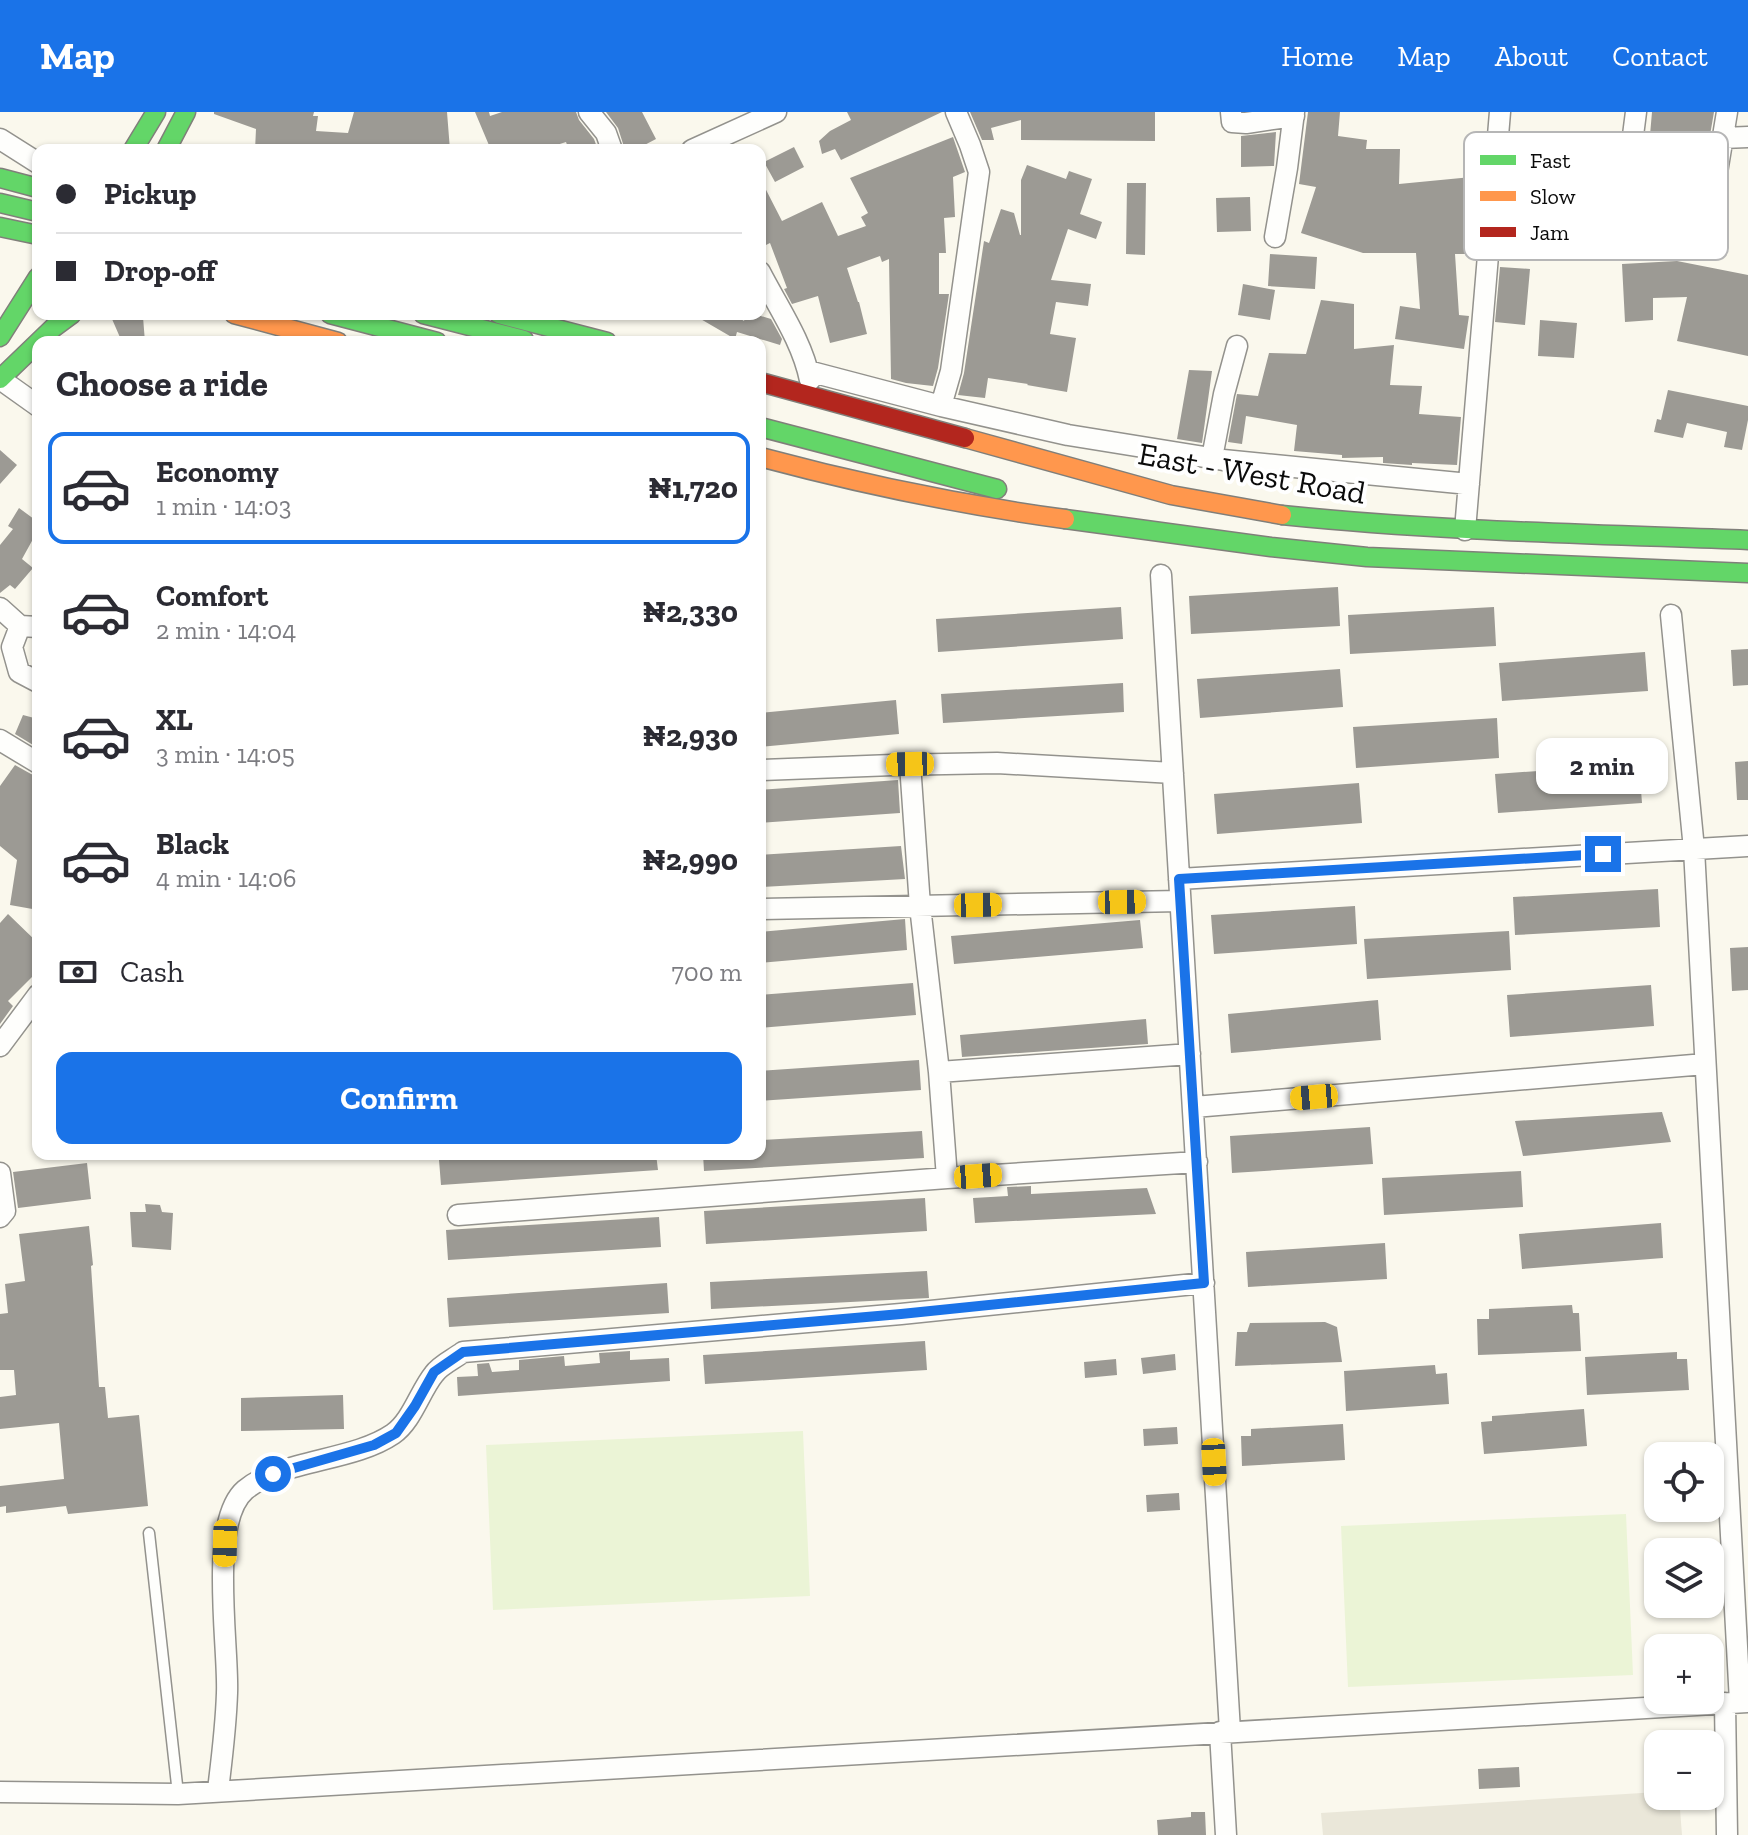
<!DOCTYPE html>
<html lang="en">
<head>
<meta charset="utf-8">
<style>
	:root { --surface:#fff; --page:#f2f2f3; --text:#2b2b33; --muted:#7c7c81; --line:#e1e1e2; --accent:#1a73e8 }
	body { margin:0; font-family:"Zilla Slab",serif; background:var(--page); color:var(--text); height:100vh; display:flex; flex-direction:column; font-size:30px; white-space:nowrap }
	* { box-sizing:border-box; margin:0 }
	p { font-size:26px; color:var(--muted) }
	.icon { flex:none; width:44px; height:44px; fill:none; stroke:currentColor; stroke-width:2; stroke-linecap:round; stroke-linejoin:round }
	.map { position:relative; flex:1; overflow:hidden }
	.details { position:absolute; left:32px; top:224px; width:734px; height:824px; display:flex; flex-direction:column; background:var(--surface); border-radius:16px; box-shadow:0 2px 6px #0004 }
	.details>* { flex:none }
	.guide { position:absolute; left:32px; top:32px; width:734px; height:176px; border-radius:16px; box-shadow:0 2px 6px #0004; display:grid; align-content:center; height:176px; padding:0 24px; background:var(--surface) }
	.tools { position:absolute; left:1644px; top:1330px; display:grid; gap:16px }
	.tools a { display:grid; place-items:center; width:80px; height:80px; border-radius:16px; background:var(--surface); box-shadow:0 2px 6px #0004; font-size:40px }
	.end { position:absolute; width:36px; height:36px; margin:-18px; border:10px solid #1a73e8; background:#fff; box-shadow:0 0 0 4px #fff }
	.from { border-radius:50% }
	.bubble { position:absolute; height:56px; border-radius:16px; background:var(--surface); box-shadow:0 2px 6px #0004; font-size:26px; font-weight:700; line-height:56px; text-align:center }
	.car { position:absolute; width:24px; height:48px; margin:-24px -12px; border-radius:10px; box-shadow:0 0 6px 2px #0007; background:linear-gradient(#f5c518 24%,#345 0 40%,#f5c518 0 76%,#345 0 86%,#f5c518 0) }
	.guide b { display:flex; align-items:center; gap:28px; height:76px; font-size:30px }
	.guide b+b { border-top:2px solid var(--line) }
	.guide i { width:20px; height:20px; background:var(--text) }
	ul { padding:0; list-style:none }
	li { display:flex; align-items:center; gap:24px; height:112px; margin:0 16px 12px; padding:0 8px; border:4px solid transparent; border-radius:16px }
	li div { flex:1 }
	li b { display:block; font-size:30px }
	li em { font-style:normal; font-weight:700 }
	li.active { border-color:var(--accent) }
	li>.icon { width:72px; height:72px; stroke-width:1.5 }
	h2 { padding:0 24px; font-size:36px; line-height:96px }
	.pay { display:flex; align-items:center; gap:20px; height:88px; padding:0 24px; font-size:30px }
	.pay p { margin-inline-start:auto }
	.primary-button { display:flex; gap:16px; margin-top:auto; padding:16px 24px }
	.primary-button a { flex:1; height:92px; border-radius:16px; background:var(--accent); color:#fff; font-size:32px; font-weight:700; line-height:92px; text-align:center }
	header { display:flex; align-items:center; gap:48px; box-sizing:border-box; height:112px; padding:0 40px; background:var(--accent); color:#fff }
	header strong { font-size:38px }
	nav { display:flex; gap:44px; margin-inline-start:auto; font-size:28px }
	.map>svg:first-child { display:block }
</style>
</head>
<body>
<header>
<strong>Map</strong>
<nav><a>Home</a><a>Map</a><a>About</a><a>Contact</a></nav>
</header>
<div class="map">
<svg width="1748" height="1723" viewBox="0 0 1748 1723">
	<rect width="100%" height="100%" fill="#faf8ed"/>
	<path fill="#ebf4d6" d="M803,1319l7,165 -317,14 -7,-165z
		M1626,1402l7,161 -285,12 -7,-161z"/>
	<path fill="#eae7d9" d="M1658,1680v4h21l3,39h-359l-2,-22z"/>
	<path fill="#9c9a94" d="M214,0h100l-1,4h5l-2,15 32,2 6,-21h93l3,38h-195l1,-21 -42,-15z
		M475,0h14l1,4 12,-4h74l3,8 15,19 4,11h-29l-3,-8 -25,8h-50z
		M606,0h36l14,27 -21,11h-10l-7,-22z
		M847,0h95l-101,48 -6,-11 -13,5 -3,-13 11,-10 21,-11z
		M970,0h185v29l-134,-1v-20l-30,8 3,12h-12z
		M1308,0h32l-2,24 29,4 -1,9h34l-1,35 83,-8 -11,78h-16l4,61 10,1 -5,33 -69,-10 5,-33 20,3 -4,-56h-53l-62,-20 15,-46 -17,-3z
		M1652,0h62l-10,58 -45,-4 -1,69 -43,-1 1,7 -96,9 -3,-31 67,-8 -4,-38 30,-3 1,14h29l2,-26 4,-23h4z
		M1276,20l-2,34 -33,1v-31z
		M953,25l12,35 -12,5 2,40 -11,1 2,35h-7v41h10l-11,74 -5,18 -27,-3 -15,-4 -2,-120 -7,3 -2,-6 -33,12 11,34h1l8,32 -37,9 -12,-47 -26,8 -8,-15 3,-1 -17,-45 -10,5v-21l6,-2 -6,-20v-27l22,43 40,-19 16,34 28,-10 -5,-9 7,-4 -18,-35z
		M794,35l10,20 -29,15 -11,-20z
		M1027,53l39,14 3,-8 23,8 -12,35 22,8 -6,17 -28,-10 -17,51 40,4 -3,22 -32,-4 -6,32 26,4 -9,54 -40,-7 1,-1 -40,-6 -3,20 -27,-3 6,-22 20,-132 5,2 12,-34 13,4 6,22h1v-55z
		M1127,71h19l-1,72 -19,-1z
		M1250,85l1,34 -34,1 -1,-34z
		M1270,142l47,3 -2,32 -47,-3z
		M1677,149l71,14v81l-71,-15 10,-44 -34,1v22l-28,2 -3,-58z
		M1500,155l30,2 -5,56 -30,-3z
		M1243,172l32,6 -5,30 -32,-5z
		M1321,188l33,4v45l40,-4 -4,40 32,1 -3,28 42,3 -4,48 -45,-2v2l-29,-2v-6l-41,1v-3l-48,-4 3,-26 -51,-9 -4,28 -14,-2 9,-48 21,2 11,-43 37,1z
		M692,202h41l11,7 2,-7h8l17,5 11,20 -2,6 -43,-13 -2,7z
		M143,205l2,25h-23l-10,-23z
		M1540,208l37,3 -3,35 -36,-2z
		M1189,258l23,1 -10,72 -25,-4z
		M1668,278l80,16v14l-6,30 -18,-3 3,-15 -40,-9 -4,15 -29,-6 3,-13 4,1z
		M0,338l17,15 -17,19z
		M19,396l19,14v8l-16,29 11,9 -18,21 -5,-4 -10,8v-48l13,-16 -5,-3z
		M1338,475l2,39 -149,8 -2,-38z
		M1121,495l2,32 -185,13 -2,-33z
		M1494,495l2,39 -146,8 -2,-39z
		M1748,537v36l-15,1 -2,-36z
		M1645,540l3,39 -146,10 -3,-38z
		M1340,557l3,38 -143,11 -3,-39z
		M1123,571l1,29 -181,11 -2,-29z
		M896,588l3,34 -139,13v-34z
		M23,603l15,4v29l-23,-14z
		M1497,606l2,40 -143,10 -3,-41z
		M1748,649v39h-11l-2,-38z
		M1639,652l3,39 -144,10 -3,-39z
		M15,653l16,9 7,2v134l-28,-5 7,-45 -17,-14v-60z
		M898,668l2,33 -140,10v-33z
		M1359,671l3,40 -145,11 -3,-40z
		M901,734l4,33 -145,8v-32z
		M1658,777l2,38 -145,8 -2,-38z
		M1355,794l2,38 -143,10 -3,-39z
		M8,802l30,29v28l-30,30 5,5 -13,18v-101z
		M905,807l2,31 -147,13v-31z
		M1140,808l3,28 -189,16 -3,-28z
		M1509,819l2,39 -144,9 -3,-40z
		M1748,835v43l-16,1 -2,-43z
		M913,871l3,32 -156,13v-33z
		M1651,873l3,41 -144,11 -3,-42z
		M1378,888l3,40 -150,13 -3,-39z
		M1146,907l2,25 -186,13 -2,-22z
		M919,948l2,30 -161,11v-30z
		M1662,1000l9,30 -148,14 -8,-35z
		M1370,1015l3,37 -141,9 -2,-37z
		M922,1019l2,27 -220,13 -1,-17h57v-14z
		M551,1042h105l2,16 -217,15 -2,-25z
		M87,1051l4,36 -73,9 -5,-36z
		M1521,1059l2,36 -139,8 -2,-37z
		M1031,1074v8l116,-6 9,26 -181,9 -2,-25 35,-2 -1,-9z
		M925,1086l2,33 -221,13 -2,-33z
		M145,1092l15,1 2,7 11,1 -2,37 -39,-3 -2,-35h16z
		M659,1105l2,30 -213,13 -2,-30z
		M1661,1111l2,35 -141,11 -3,-35z
		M89,1114l4,39 -2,1 8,121h6l3,31 31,-3 9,91 -80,8 -2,-8 -60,7v-7l-6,1v-21l64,-7 -5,-56 -59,6v-32l16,-2 -2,-25h-14v-56l8,-1 -3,-29 20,-3 -6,-47z
		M1385,1131l2,36 -139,8 -2,-35z
		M927,1159l2,27 -218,11 -1,-27z
		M667,1171l2,30 -220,14 -2,-29z
		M1572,1193l1,8h6l2,38 -103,4 -1,-36h12v-10z
		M1325,1210l12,5 5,35 -107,4 2,-34h10l3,-9z
		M925,1229l2,29 -222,14 -2,-29z
		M630,1239v9l39,-2 1,23 -212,15 -1,-19 21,-1 -1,-12 12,-1 3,9 27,-2v-10l45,-4 1,10 35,-3 -1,-10z
		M1677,1240v7h10l2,31 -102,5 -2,-38z
		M1175,1242l1,16 -33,4 -2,-16z
		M1116,1247l1,16 -32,3 -1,-16z
		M1435,1253l1,9 11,-1 2,31 -103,7 -2,-40z
		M343,1283l1,34 -103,2v-33z
		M1584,1297l3,37 -103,8 -3,-32 11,-1v-5z
		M1343,1312l2,36 -103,6 -1,-30h10v-7z
		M1177,1315l1,17 -34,2 -1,-17z
		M1179,1381l1,17 -33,2 -1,-17z
		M1519,1655l1,20 -41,2 -1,-20z
		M1191,1700h14l1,23h-48l-1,-15 34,-3z"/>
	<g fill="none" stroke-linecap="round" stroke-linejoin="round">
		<defs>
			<path id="lane" d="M149,1421l29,261"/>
			<path id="street" d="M589,0l17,21 6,17
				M1231,0l1,10 14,1 48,-7
				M1723,26l25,-1
				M0,27l38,24
				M692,38l84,-38
				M1631,39l5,-39
				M1712,91l15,-91
				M1275,125l12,-69 7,-56
				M760,160c18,35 42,69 50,108
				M808,259l133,35 127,29 155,25 246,24
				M0,267l38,27
				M941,294l10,-35 28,-199 -9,-27 -14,-33
				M1212,346l12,-64 13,-48
				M1465,418l35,-418
				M1161,463l69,1156
				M0,496l20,18 18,1
				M1671,503l23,234 46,853
				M20,514l-8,21 7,25 19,10
				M0,628l38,23
				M910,652l10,142 19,166
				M760,658l133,-5 104,-2 176,10
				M1179,767l569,-33
				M760,797l420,-8
				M0,934l38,-51
				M1194,995l511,-43
				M0,1061l5,38 -5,6
				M947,1066l-8,-106 251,-18
				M458,1103l489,-37 250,-16
				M1725,1591l2,132
				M1220,1620l6,103
				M218,1678c4,-32 8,-65 9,-97 2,-47 -19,-171 18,-203 37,-31 107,-28 148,-56 19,-13 27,-43 41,-60 6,-9 20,-15 29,-22l438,-38 303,-31
				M0,1680l178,2 1570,-92"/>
			<path id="fast" d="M133,38l23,-38
				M166,38l20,-38
				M0,66l38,10
				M0,91l38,9
				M0,115l38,8
				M330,202l107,28
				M423,202l101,26
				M499,202l108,28
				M0,225l38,-60
				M0,267l53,-51 19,-14
				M760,315l237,62
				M1282,403c155,16 310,19 466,25
				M1065,407l206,28 96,10 381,16"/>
			<path id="slow" d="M234,202l104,28
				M965,326l206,57 111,20
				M760,345c100,27 202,48 305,62"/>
			<path id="jam" d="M760,270l205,56"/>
		</defs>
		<use href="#lane" stroke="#93928d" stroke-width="13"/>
		<use href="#street" stroke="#93928d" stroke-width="23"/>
		<use href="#fast" stroke="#807f7a" stroke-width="21"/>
		<use href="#slow" stroke="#807f7a" stroke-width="21"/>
		<use href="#jam" stroke="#807f7a" stroke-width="21"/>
		<use href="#lane" stroke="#fefefc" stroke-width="10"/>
		<use href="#street" stroke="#fefefc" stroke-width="20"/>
		<use href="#fast" stroke="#63d668" stroke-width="18"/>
		<use href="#slow" stroke="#ff974d" stroke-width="18"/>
		<use href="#jam" stroke="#b3261e" stroke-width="18"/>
	</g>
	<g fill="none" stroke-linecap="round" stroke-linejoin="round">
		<path stroke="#1a73e8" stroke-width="10" d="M273,1362l101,-29 22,-12 19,-27 19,-34 29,-20 438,-38 303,-31 -25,-404 424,-25"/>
	</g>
	<g text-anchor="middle" stroke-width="8" stroke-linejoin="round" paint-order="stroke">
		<g font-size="32" fill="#0b0b0b" stroke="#fff">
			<text transform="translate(1252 361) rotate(10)" y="11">East - West Road</text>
		</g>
	</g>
	<rect x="1464" y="20" width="264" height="128" rx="12" fill="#fff" stroke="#b6b6b6" stroke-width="2"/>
	<rect x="1480" y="43" width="36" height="10" fill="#63d668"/>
	<rect x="1480" y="79" width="36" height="10" fill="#ff974d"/>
	<rect x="1480" y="115" width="36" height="10" fill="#b3261e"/>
	<g font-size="22" fill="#0b0b0b">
		<text x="1530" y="56">Fast</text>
		<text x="1530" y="92">Slow</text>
		<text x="1530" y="128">Jam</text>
	</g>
</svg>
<div class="tools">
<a><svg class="icon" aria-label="locate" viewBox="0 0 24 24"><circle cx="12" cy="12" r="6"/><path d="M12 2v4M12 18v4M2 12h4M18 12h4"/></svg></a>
<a><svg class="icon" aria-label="layers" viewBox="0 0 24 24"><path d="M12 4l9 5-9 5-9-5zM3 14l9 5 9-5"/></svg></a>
<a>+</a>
<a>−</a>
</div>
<i class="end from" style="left:273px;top:1362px"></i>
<i class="end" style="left:1603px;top:742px"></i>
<div class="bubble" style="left:1536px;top:626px;width:132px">2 min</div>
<i class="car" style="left:910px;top:652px;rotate:269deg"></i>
<i class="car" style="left:1122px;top:790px;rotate:89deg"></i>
<i class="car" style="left:978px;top:793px;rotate:89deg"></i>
<i class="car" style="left:1314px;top:985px;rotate:265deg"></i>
<i class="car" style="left:978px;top:1064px;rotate:86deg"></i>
<i class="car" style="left:1214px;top:1350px;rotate:177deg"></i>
<i class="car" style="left:225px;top:1431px;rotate:181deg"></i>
<div class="guide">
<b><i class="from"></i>Pickup</b>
<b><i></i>Drop-off</b>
</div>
<section class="details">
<h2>Choose a ride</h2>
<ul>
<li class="active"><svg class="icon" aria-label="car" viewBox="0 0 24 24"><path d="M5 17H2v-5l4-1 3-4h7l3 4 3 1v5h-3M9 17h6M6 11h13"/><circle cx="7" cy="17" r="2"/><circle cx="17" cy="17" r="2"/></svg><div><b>Economy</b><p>1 min · 14:03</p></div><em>₦1,720</em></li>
<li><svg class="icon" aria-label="car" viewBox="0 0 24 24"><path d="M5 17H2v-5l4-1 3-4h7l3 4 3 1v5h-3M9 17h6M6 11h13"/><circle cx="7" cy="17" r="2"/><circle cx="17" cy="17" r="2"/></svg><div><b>Comfort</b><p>2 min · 14:04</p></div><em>₦2,330</em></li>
<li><svg class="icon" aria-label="car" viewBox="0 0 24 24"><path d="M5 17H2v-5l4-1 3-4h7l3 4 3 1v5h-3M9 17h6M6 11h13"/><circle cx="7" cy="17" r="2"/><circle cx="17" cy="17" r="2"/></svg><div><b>XL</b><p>3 min · 14:05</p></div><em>₦2,930</em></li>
<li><svg class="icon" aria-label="car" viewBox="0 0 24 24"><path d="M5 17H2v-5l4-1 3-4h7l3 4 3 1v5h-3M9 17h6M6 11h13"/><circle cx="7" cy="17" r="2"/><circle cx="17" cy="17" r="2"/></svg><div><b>Black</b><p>4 min · 14:06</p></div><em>₦2,990</em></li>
</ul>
<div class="pay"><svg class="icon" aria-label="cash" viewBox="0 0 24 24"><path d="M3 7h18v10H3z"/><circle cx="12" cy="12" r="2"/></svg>Cash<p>700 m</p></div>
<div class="primary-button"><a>Confirm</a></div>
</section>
</div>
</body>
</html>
